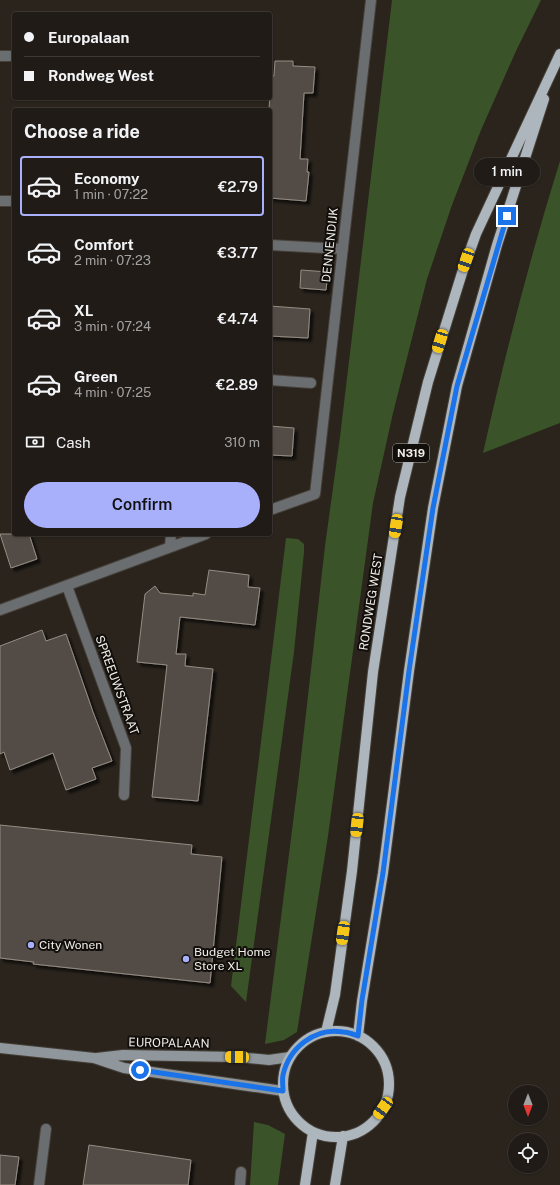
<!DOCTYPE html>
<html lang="en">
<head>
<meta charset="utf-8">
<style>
	:root { --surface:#201b16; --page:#28241f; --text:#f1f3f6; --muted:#a2a1a1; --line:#3d3935; --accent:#a8b0fc }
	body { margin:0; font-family:"Public Sans",sans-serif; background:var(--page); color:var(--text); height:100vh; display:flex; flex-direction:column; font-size:15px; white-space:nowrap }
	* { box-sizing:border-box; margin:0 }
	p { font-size:13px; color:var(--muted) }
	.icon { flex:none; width:22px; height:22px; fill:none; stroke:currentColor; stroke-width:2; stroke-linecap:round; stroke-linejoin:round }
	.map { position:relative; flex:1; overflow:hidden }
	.details { position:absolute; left:12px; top:108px; width:260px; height:428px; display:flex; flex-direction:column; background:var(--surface); border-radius:4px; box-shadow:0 1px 3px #0004,0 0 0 1px var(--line) }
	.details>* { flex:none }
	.banner { position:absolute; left:12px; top:12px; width:260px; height:88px; border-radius:4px; box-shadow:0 1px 3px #0004,0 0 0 1px var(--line); display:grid; align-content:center; height:88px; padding:0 12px; background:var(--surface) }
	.needle { width:26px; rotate:180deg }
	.tools { position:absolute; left:508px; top:1085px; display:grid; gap:8px }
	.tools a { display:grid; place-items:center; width:40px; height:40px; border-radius:50%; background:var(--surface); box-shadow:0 1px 3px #0004,0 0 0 1px var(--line); font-size:20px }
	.end { position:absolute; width:18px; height:18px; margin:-9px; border:5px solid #1a73e8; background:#fff; box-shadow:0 0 0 2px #fff }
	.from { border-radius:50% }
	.bubble { position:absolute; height:28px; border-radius:14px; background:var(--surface); box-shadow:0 1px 3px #0004,0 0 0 1px var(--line); font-size:13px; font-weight:600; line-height:28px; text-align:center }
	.car { position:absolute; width:12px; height:24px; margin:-12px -6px; border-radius:5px; box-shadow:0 0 3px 1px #0007; background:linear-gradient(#f5c518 24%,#345 0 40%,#f5c518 0 76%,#345 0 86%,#f5c518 0) }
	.banner b { display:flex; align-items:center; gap:14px; height:38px; font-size:15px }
	.banner b+b { border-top:1px solid var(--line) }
	.banner i { width:10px; height:10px; background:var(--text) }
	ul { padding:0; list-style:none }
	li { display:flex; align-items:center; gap:12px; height:60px; margin:0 8px 6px; padding:0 4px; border:2px solid transparent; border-radius:4px }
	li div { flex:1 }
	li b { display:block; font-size:15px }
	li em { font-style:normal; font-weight:600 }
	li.on { border-color:var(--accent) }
	li>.icon { width:36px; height:36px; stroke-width:1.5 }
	h2 { padding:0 12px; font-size:18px; line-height:48px }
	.pay { display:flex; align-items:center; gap:10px; height:44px; padding:0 12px; font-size:15px }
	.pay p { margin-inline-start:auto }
	.action { display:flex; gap:8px; margin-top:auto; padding:8px 12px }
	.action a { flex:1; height:46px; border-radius:24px; background:var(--accent); color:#111; font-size:16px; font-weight:600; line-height:46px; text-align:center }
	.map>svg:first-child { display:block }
</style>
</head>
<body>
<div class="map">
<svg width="560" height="1185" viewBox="0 0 560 1185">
	<defs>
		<filter id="shadow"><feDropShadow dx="3.5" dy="3.5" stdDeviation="1" flood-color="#0009"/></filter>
	</defs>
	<rect width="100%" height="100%" fill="#2a241d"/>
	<path fill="#3b5328" d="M392,0h149l-25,51 -35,79 -29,75 -25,74 -34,134 -20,90 -45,333 -31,196 -13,8 -19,4 34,-269 26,-229 15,-109z
		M560,161v262l-77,30c22,-98 47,-196 77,-292z
		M286,538l12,1 6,5v8l-10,100 -48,350 -15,-16z
		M254,1122l14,3 17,9 -7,51h-28z"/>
	<path fill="#534c44" stroke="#948d84" filter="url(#shadow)" d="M275,61h18v5l22,1 -2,26h-9l-4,66h8l-1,13h2l-3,29 -36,-3v-88h-1l2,-34h3z
		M301,270l27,2 -2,18 -26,-2z
		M270,306l40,3 -2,29 -38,-2z
		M270,426l24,2 -2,28 -22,-1z
		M0,534h29l8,25 -26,9z
		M209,570l40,5 -1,12 12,1 -5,37 -75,-8 -4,37h10l-1,12 28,3 -15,132 -46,-4 15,-132 -30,-3 8,-68 10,-8 5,7 33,3v-3l12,2z
		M42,630l4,11 20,-7 27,78 19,49 -20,7 4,11 -30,11 -13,-37 -43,17 -6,-18 -4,2v-108z
		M0,825l192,20 -1,9 31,3 -12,126 -177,-19 1,-2 -34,-4z
		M89,1145l102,15 -3,25h-105z
		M0,1155l19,2 -4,28h-15z"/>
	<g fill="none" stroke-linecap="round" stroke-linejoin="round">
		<defs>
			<path id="lane" d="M39,1185l7,-56"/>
			<path id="street" d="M0,56h14
				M0,201h14
				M270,245l73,4
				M270,380l41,3
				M270,510l45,-16 56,-494
				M170,547l1,-13
				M67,586l59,162 -2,47
				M0,610l206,-76
				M240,1185l1,-13"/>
			<path id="secondary" d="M0,1048l94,10 30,10 159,23
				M97,1058l26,-3 114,2 32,3 21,-3"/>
			<path id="primary" d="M283 1084a53 53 0 1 1 106 0a53 53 0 1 1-106 0Z
				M326,1032l9,-37 17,-124 21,-199 27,-175 28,-115 34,-109 14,-39 84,-180
				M358,1036l4,-35 21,-128 26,-202 24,-163 24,-122 40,-141 47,-146
				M305,1185l8,-53
				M335,1185l8,-49"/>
		</defs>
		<use href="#lane" stroke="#464039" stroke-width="12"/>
		<use href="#street" stroke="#464039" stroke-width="12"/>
		<use href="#secondary" stroke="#464039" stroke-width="12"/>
		<use href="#primary" stroke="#464039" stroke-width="12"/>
		<use href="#lane" stroke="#6a6e71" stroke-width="10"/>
		<use href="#street" stroke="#6a6e71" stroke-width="10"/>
		<use href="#secondary" stroke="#90979c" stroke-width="10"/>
		<use href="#primary" stroke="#aeb6bd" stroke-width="10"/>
	</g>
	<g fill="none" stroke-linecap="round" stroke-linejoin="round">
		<path stroke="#1a73e8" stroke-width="5" d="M140,1070l143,21c0,-5 -1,-11 0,-16 6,-27 32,-48 60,-43 5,0 10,2 15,4l4,-36 21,-127 26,-202 24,-163 24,-122 50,-170"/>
	</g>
	<g fill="#a8b0fc" stroke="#110e0b" stroke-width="1.5">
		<circle cx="31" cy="945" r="4"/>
		<circle cx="186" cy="959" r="4"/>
	</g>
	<g text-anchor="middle" stroke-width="4" stroke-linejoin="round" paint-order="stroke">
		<rect fill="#110e0b" stroke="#aeaaa6" stroke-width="1" x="393" y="444" width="36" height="18" rx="3"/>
		<g font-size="11" font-weight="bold" fill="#f1ede8">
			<text x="411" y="457">N319</text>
		</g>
		<g font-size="12" fill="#f1ede8" stroke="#110e0b">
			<text transform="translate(330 245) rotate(-84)" y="4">DENNENDIJK</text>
			<text transform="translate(371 602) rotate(-81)" y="4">RONDWEG WEST</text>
			<text transform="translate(117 685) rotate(70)" y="4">SPREEUWSTRAAT</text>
			<text transform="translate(169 1043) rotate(1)" y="4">EUROPALAAN</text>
		</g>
		<g font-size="12" fill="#f1ede8" stroke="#110e0b" text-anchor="start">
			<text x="39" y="949">City Wonen</text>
			<text x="194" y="956">Budget Home<tspan x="194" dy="14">Store XL</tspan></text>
		</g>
	</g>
</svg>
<div class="tools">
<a><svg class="needle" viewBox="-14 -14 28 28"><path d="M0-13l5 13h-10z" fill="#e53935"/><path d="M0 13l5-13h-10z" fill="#a2a1a1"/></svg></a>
<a><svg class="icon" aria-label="locate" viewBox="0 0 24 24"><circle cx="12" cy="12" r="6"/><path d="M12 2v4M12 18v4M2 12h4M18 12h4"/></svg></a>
</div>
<i class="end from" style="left:140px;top:1070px"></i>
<i class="end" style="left:507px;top:216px"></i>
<div class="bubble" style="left:474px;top:158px;width:66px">1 min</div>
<i class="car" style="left:466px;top:260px;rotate:199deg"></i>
<i class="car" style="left:440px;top:341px;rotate:197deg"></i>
<i class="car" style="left:396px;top:526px;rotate:189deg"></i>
<i class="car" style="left:357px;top:825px;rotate:186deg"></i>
<i class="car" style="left:343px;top:933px;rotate:188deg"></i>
<i class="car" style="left:237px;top:1057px;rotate:271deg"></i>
<i class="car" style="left:383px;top:1108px;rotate:216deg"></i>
<div class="banner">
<b><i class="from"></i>Europalaan</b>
<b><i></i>Rondweg West</b>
</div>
<section class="details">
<h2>Choose a ride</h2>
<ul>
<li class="on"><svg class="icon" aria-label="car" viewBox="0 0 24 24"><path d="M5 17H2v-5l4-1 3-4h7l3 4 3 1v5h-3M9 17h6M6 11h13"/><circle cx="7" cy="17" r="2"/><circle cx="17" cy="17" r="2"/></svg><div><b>Economy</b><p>1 min · 07:22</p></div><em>€2.79</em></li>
<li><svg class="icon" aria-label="car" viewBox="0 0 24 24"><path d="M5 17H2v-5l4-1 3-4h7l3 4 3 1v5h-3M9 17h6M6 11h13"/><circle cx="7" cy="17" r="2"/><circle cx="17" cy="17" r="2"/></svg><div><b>Comfort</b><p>2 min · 07:23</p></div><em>€3.77</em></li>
<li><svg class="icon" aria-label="car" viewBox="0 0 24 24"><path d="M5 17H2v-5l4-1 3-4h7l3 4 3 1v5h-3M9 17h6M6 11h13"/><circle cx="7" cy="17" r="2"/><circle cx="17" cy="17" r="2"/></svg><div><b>XL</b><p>3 min · 07:24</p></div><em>€4.74</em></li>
<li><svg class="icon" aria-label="car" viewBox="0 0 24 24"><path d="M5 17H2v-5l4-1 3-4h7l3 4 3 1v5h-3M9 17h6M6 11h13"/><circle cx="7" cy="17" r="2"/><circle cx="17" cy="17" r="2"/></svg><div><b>Green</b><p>4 min · 07:25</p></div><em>€2.89</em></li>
</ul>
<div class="pay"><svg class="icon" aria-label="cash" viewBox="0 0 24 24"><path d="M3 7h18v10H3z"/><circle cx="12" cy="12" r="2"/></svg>Cash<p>310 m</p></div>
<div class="action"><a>Confirm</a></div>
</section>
</div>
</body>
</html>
